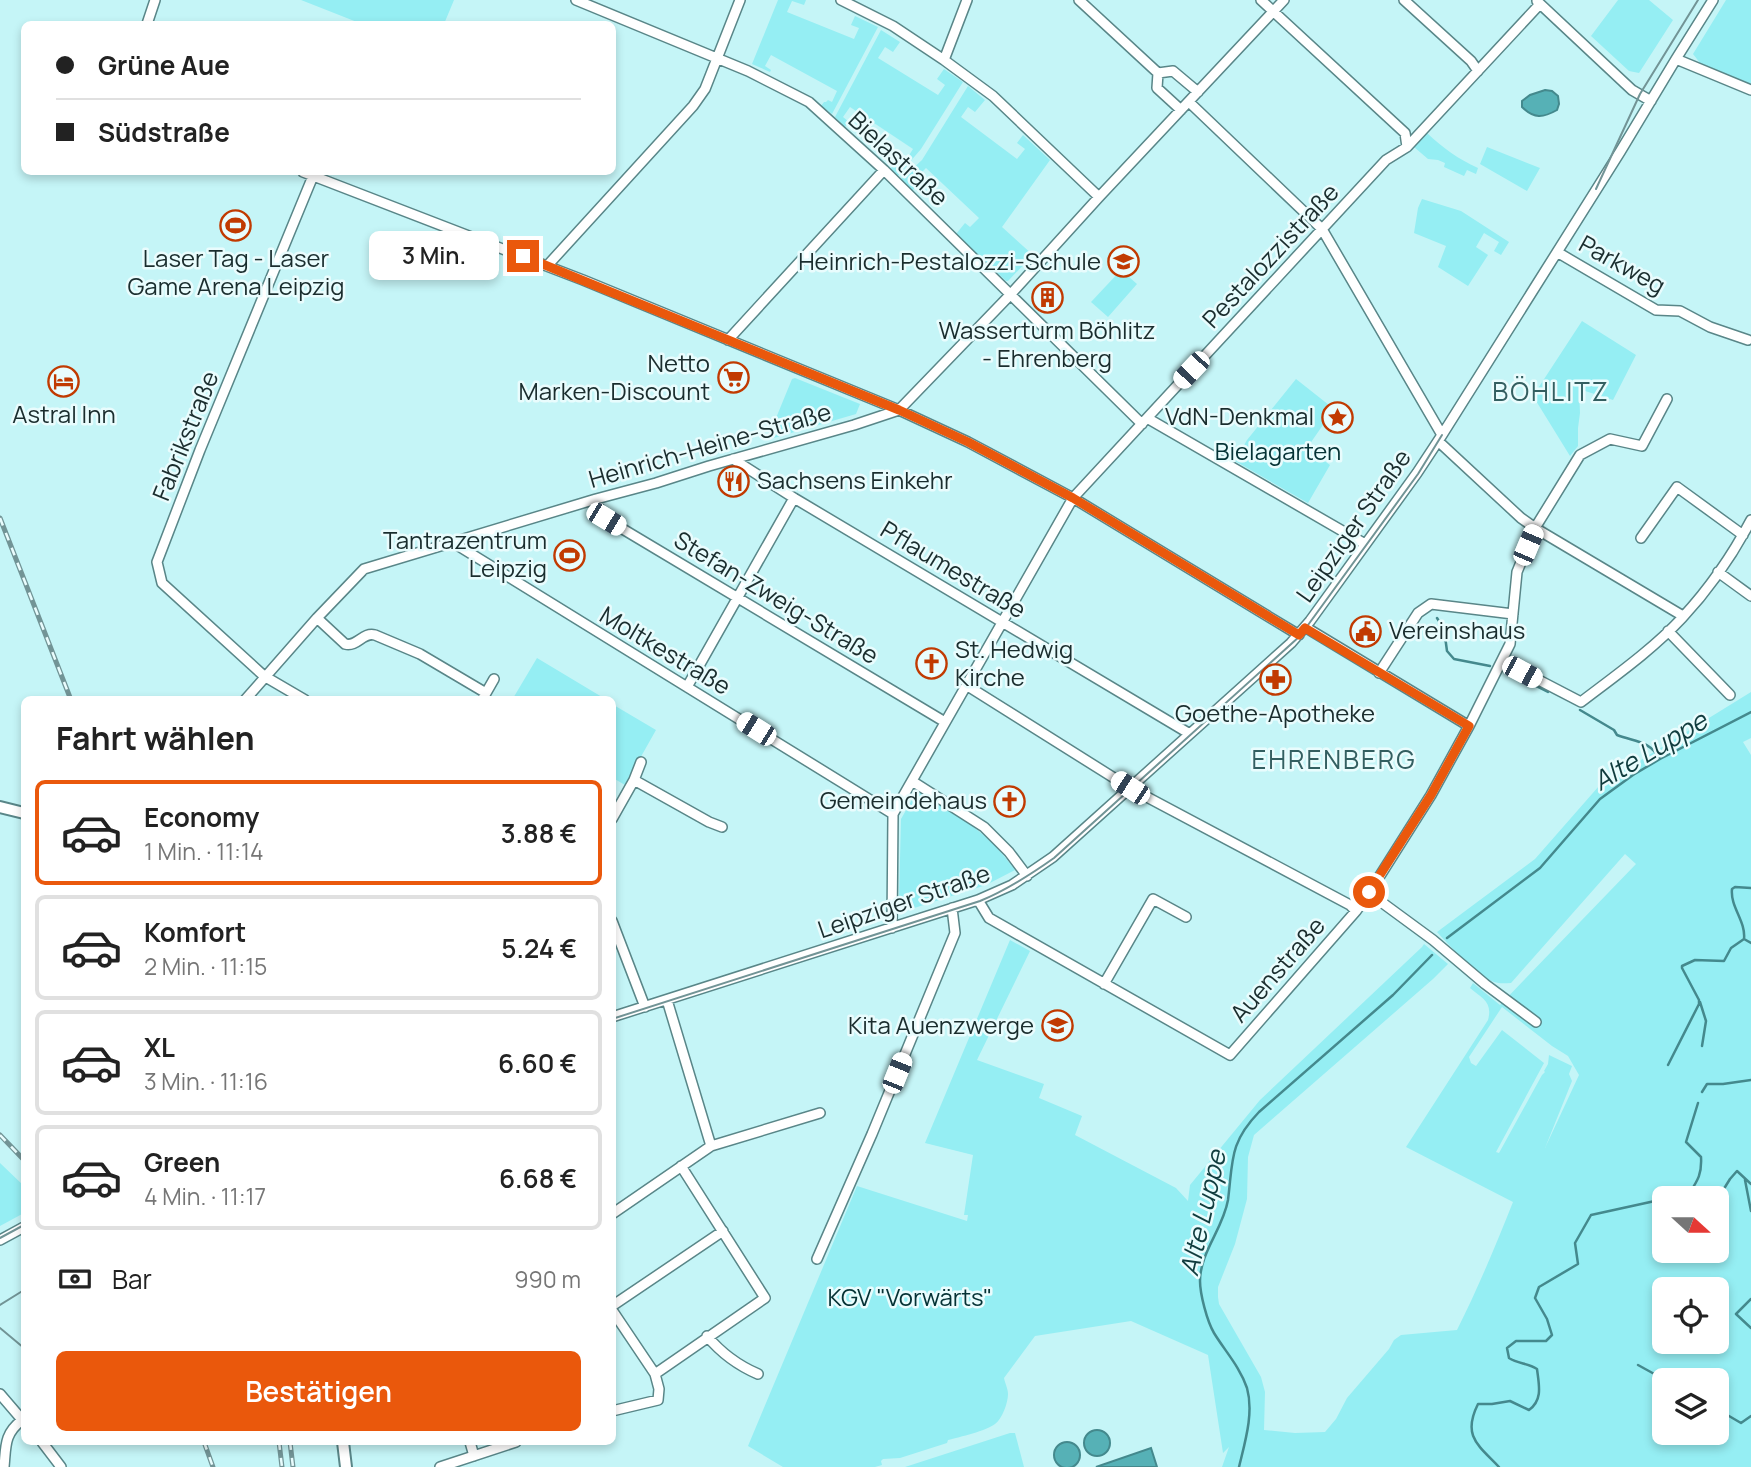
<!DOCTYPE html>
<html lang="de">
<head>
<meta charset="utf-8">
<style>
	:root { --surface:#fff; --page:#f6f6f6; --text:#222; --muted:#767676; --line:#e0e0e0; --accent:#ea580c }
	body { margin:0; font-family:Manrope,sans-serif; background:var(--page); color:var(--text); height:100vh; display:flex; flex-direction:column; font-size:26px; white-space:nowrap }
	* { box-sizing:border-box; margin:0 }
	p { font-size:23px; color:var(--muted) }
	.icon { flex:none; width:38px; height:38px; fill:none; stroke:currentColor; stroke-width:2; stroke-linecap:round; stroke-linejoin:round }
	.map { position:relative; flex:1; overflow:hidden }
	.drawer { position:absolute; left:21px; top:696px; width:595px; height:749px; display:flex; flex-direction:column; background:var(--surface); border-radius:10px; box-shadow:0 4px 10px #0003 }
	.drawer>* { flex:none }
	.top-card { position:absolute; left:21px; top:21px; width:595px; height:154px; border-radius:10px; box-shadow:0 4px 10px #0003; display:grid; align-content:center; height:154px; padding:0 35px; background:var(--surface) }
	.needle { width:46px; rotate:111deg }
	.fabs { position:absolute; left:1652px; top:1186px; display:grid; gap:14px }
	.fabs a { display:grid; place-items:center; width:77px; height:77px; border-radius:10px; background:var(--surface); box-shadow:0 4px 10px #0003; font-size:35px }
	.end { position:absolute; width:32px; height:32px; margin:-16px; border:9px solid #ea580c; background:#fff; box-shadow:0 0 0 4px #fff }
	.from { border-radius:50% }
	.bubble { position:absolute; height:49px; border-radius:10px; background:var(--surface); box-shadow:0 4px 10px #0003; font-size:23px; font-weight:600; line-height:49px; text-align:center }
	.car { position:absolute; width:21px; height:42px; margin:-21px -10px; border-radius:9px; box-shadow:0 0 5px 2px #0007; background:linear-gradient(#fff 24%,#345 0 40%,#fff 0 76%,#345 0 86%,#fff 0) }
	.top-card b { display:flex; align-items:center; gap:24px; height:66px; font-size:26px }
	.top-card b+b { border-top:2px solid var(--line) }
	.top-card i { width:18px; height:18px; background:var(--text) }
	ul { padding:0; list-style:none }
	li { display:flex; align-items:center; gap:21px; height:105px; margin:0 14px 10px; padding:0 21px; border:4px solid var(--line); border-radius:10px }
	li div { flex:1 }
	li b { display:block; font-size:26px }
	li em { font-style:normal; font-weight:600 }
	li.selected { border-color:var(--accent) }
	li>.icon { width:63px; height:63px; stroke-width:1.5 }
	h2 { padding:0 35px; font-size:32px; line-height:84px }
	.pay { display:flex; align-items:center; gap:18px; height:77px; padding:0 35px; font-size:26px }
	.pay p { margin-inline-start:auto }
	.action { display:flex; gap:14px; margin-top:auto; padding:14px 35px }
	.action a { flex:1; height:80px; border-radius:10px; background:var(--accent); color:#fff; font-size:28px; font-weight:600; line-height:80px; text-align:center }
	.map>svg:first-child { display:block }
</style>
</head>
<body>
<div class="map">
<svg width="1751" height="1467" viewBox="0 0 1751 1467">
	<rect width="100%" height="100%" fill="#c5f5f7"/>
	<path fill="#95eef3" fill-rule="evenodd" d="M301,0h153l-10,24h-82z
		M778,0h28l-2,5 -12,-4 -5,11 67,27 5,-11 -8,-3 4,-9 23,11 -46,87 -11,-8 3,-4h2l2,-2 4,2 5,-11 -66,-36 -6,11 6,4 -1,2 -18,-8z
		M1618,0h31l24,20 -34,53 -10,-2 -38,-35z
		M1726,0h25v84l-51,-21 -7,-9z
		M881,30l19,12 -7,10 -8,-5 -7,11 60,37 7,-10 -8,-6 7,-10 19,13 -42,67 -24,28 -7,-7 9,-14 7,4 7,-11 -63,-42 -7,10 6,5 -4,5 -10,-10z
		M968,86l17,14 -10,12 -7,-5 -7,10 56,42 8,-10 -8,-6 6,-8 27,25 -48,67 31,28 -25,26h-2l-50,-47 9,-11 5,4 9,-9 -53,-50 -9,9 4,4 -9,10 -12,-11 22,-20z
		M1427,133c16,15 31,26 51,35l-2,6 -9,-4 -3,6 -20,-9 1,-4 -7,-3 -10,-1 -14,-12z
		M1487,147l53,21 -13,23 -47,-27z
		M1422,199l39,12 48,31 -8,13 -7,-4 5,-9 -15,-9 -8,14 12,8 -20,31 -30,-19 8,-21 -32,-13 4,-25z
		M1121,270l16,14 -29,33 -17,-15z
		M1582,321l54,34 -23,45 -34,-11 1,24 -2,15v18l-8,10 -37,-60z
		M795,378l65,26 -4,10 -89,26 25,-61z
		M1296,379l38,30 -27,39 23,17 -22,38 -73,-42 12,-21z
		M537,658l70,42h-95z
		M1751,692v46l-8,4 8,13v712h-529l7,-20 -6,6 -15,-98 -77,-34 -96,15 -31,42c1,5 4,11 4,16 0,9 -6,25 -13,30 -9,7 -35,13 -47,16l-1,3 -47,15 -17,1 -2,2 1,4 -7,2h-92l-35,-21 109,-260 110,35 1,-6h-4l9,-60 -48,-12 85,-203 20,11 -53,109 67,24 -5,14 43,18 -7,19 101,53 12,13 2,-16 70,-85 162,-153 2,-3 24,20 -15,15 -179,156 -6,22 -1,42 -12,45 -17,43v10l1,7 42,73 4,15 -1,38 31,3 30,-1 11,-13 11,-21 42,-49 5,-9 7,-5 56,-5c21,-42 39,-85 56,-128l-107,-55 82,-127c5,-18 -6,-22 -18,-32l3,-5 27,22 136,-141 -11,-10 -114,129c-6,0 -11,1 -17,-1 -18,-7 -43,-35 -57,-50l98,-73 64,-73zM1502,1007l50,39 16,10 11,19 -34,73 27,-67 -3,-7 3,-8 -23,-11 -1,9 -4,7 1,1 -3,3 -43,78 -3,-1 48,-89 -42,-33 -26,36 -5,-3 -2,-6zM1664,1199h53v52h-53zM1664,1290h53v52h-53zM1664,1381h53v52h-53z
		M612,704l44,26 -31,55 -12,-7z
		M917,791c41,24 70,40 98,79l-29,15 -78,25 -9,-11 2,-80z
		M0,1163l24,23v27l-24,13z
		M1010,1433h5l9,34h-119z"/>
	<path fill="#56b1b6" stroke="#44898d" stroke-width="2" d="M1545,90l7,1 6,5 1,8 -2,6c-14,8 -23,9 -35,-3v-6l8,-6z
		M1084 1443a13 13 0 1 1 26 0a13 13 0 1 1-26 0Z
		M1054 1455a13 13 0 1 1 26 0a13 13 0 1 1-26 0Z
		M1151,1448l6,19h-61z"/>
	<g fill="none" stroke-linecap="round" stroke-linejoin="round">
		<path stroke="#44898d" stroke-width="2.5" d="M1437,618l7,11 3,22 7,8 36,7
			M1505,670l43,22
			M1580,710l34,20 3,5c18,7 32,5 43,24
			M1447,938l93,-70 60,-69 33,-24 27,-16 91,-47
			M1744,939c2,-18 -14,-32 -12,-50l3,-2 16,1
			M1744,939l7,4
			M1700,1002l6,19 -4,25
			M1668,1065l31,-61v-4l-17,-32v-2l13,-6 29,1 7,-13 13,-9
			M1702,1092l5,-8h16l28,-4
			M1745,1180l6,31
			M1667,1199l22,-5c9,-14 13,-20 12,-37l-15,-15 12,-39
			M1717,1200l13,-21 7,-8 14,13
			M1717,1208l9,-1c4,17 -8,20 1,39
			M1706,1261l1,-10
			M1751,1299l-15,15 15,14
			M1638,1365l29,16
			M1717,1409l24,14 10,-7
			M1239,1467c6,-25 15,-54 8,-79 -7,-21 -22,-37 -33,-55 -7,-12 -14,-39 -14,-52 0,-29 23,-52 28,-81 5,-39 1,-57 31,-88l134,-117 39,-40
			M1499,1467c-21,-22 -37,-31 -21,-63h14l18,-3 19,9c14,-10 10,-25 8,-41 -9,-6 -19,-5 -28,-11l-2,-10 9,-7h30l6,-6 -5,-16 -12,-21 4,-11 39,-23 -3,-21 16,-28 73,-16"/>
		<defs>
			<path id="minor" d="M576,0l172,71 61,31 75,68 258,254
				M841,0l52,26 51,34 49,36 106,101
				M1079,0l79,73 15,-2 25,21
				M1261,0l144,133 2,14
				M1404,0l67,61 7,10
				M1537,1l95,89 19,11
				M147,24l8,-24
				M1676,59l75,31
				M944,60l23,-60
				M1158,73l-1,15 24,22
				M1189,102l133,127 120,206
				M303,172l280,108 316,130 69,32 105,56 226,137
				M1557,252l99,58 24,1 30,16 38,13
				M547,266l146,-160 12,-17 35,-89
				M728,340l156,-170
				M1147,418l218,126
				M1438,441l83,77 14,10 148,88
				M733,459l61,39 396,236
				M596,499l4,12 6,8 339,203
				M1641,538l36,-51 66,48
				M452,542l441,272
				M1718,572l33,24
				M317,618l28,26c13,3 17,-12 30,-9l45,19 66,39
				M1305,627l164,99
				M1668,631l62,64
				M1502,661l79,41c34,-26 71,-52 101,-84 26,-28 51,-64 69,-98
				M1379,673l39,-60 13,-9 82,10
				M966,685l164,103 220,117 6,6
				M687,687l107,-189
				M245,700l72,-82 47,-49 232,-70 60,-16 53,-17 145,-41 45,-15 111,-115 89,-98 185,-197
				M305,700l-41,-24 -102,-93 -5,-21 43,-112 113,-274
				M482,700l12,-21
				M634,780l75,42 13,5
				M912,781l72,46 25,25 18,24
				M612,819l22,-39 7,-18
				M1369,893l64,47 52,44 51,38
				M978,900l11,18 241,137 126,-144 13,-18 62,-98 38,-69 41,-82 7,-72 18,-44 45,-73 30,-16 32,7 25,-47
				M612,921l33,86
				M892,928l1,-114 180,-316 313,-338 21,-13 133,-143
				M1104,984l49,-85 33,18
				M667,1000l44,146
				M612,1017l366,-117 34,-15 41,-28 238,-214 19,-22 107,-148 25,-38 178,-283 56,-93 37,-59
				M612,1214l99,-68 109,-33
				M0,1240l24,-13
				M817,1259l55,-125 83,-201 -3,-25
				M612,1306l111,-75
				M612,1310l43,64 4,15 -1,11 -46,11
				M707,1336c15,18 30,29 51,38
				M655,1374l110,-76 -84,-132
				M0,1394l24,28
				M42,1442l19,25
				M470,1442l4,14
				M4,1467c2,-21 0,-33 18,-47
				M440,1467l76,-25"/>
			<path id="major" d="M0,807l24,6
				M343,1442l3,25"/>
		</defs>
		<use href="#minor" stroke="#598688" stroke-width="12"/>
		<use href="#major" stroke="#598688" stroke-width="14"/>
		<use href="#minor" stroke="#fff" stroke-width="9"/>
		<use href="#major" stroke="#fff" stroke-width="10"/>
		<path stroke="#729496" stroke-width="2" d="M1596,189l44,-95 58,-94
			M612,1019l368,-118c27,-11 50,-26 74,-43l246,-222 118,-162 24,-39
			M0,1238l24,-13
			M0,1305l24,-15
			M0,1328l24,20"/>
		<defs>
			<path id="rail" d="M0,518l71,182
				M0,1135l24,25
				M204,1442l9,25
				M279,1442l3,25
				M290,1442l3,25"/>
		</defs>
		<use href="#rail" stroke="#729496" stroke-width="5"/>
		<use href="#rail" stroke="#e9fcfd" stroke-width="2.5" stroke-dasharray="8" stroke-linecap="butt"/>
	</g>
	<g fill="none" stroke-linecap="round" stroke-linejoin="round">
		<path stroke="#ea580c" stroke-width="9" d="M523,256l376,154 69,32 105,56 226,137 6,-7 164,98 -38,69 -62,97"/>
	</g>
	<defs>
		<symbol id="stadium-ring" viewBox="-11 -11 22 22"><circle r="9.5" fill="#e9fcfd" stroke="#c13a01" stroke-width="1.5"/><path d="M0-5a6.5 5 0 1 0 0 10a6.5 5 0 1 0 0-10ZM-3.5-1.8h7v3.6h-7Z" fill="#c13a01"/></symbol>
		<symbol id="school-ring" viewBox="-11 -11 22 22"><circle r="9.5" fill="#e9fcfd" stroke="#c13a01" stroke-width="1.5"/><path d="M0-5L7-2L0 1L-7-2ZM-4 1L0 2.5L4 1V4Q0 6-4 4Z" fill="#c13a01"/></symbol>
		<symbol id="building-ring" viewBox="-11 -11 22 22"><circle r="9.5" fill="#e9fcfd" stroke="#c13a01" stroke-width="1.5"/><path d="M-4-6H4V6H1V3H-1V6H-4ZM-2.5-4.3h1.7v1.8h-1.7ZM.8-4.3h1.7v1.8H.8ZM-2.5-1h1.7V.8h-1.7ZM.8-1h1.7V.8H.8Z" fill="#c13a01"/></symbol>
		<symbol id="supermarket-ring" viewBox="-11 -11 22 22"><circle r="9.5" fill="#e9fcfd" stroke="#c13a01" stroke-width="1.5"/><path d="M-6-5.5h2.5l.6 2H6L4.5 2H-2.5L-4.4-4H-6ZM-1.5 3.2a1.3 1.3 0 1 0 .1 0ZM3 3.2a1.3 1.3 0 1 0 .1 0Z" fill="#c13a01"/></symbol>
		<symbol id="hotel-ring" viewBox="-11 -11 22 22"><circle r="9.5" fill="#e9fcfd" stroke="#c13a01" stroke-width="1.5"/><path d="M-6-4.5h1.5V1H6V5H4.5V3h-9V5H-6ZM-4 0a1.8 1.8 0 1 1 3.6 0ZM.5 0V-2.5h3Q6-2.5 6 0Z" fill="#c13a01"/></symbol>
		<symbol id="sight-ring" viewBox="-11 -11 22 22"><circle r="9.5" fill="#e9fcfd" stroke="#c13a01" stroke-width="1.5"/><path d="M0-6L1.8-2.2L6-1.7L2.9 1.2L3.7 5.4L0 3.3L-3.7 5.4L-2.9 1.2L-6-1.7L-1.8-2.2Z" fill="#c13a01"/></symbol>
		<symbol id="restaurant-ring" viewBox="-11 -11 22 22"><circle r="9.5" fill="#e9fcfd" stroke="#c13a01" stroke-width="1.5"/><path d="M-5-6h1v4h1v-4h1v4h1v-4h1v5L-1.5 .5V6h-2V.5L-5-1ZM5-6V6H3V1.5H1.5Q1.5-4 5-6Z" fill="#c13a01"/></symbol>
		<symbol id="civic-ring" viewBox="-11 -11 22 22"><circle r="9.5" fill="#e9fcfd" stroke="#c13a01" stroke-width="1.5"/><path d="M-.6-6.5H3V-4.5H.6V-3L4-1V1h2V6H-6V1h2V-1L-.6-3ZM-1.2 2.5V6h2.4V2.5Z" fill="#c13a01"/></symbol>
		<symbol id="church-ring" viewBox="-11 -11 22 22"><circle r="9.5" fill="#e9fcfd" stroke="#c13a01" stroke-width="1.5"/><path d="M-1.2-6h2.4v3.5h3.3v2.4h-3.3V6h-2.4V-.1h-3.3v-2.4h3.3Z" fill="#c13a01"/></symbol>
		<symbol id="pharmacy-ring" viewBox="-11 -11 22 22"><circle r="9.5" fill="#e9fcfd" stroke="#c13a01" stroke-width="1.5"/><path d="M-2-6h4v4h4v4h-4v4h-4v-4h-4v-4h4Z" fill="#c13a01"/></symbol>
	</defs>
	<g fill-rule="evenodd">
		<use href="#stadium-ring" x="218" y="208" width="35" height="35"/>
		<use href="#school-ring" x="1106" y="244" width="35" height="35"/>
		<use href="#building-ring" x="1030" y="280" width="35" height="35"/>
		<use href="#supermarket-ring" x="716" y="360" width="35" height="35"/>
		<use href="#hotel-ring" x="46" y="364" width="35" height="35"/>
		<use href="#sight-ring" x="1320" y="400" width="35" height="35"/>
		<use href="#restaurant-ring" x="716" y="464" width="35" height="35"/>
		<use href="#stadium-ring" x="552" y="538" width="35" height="35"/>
		<use href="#civic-ring" x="1348" y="614" width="35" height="35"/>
		<use href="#church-ring" x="914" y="646" width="35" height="35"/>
		<use href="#pharmacy-ring" x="1258" y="662" width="35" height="35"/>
		<use href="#church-ring" x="992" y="784" width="35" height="35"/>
		<use href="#school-ring" x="1040" y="1008" width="35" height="35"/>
	</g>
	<g text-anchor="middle" stroke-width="5" stroke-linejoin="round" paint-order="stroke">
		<g font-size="24" fill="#1a2d2e" stroke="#e9fcfd">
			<text transform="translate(898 159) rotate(43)" y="8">Bielastraße</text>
			<text transform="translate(1271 256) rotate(-47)" y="8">Pestalozzistraße</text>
			<text transform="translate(1622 265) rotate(29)" y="8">Parkweg</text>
			<text transform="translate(186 436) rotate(-68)" y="8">Fabrikstraße</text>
			<text transform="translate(710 446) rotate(-16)" y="8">Heinrich-Heine-Straße</text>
			<text transform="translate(1354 526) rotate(-55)" y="8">Leipziger Straße</text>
			<text transform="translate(953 570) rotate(31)" y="8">Pflaumestraße</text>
			<text transform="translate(776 598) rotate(31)" y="8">Stefan-Zweig-Straße</text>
			<text transform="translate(665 651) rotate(31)" y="8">Moltkestraße</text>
			<text transform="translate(904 902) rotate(-19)" y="8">Leipziger Straße</text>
			<text transform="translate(1278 970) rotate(-49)" y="8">Auenstraße</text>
		</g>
		<g font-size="24" fill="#1a2d2e" stroke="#e9fcfd" text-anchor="end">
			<text x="236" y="267" text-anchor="middle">Laser Tag - Laser<tspan x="236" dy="28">Game Arena Leipzig</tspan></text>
			<text x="1101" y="270">Heinrich-Pestalozzi-Schule</text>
			<text x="1047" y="339" text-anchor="middle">Wasserturm Böhlitz<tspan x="1047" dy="28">- Ehrenberg</tspan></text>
			<text x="710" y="372">Netto<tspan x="710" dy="28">Marken-Discount</tspan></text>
			<text x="64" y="423" text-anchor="middle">Astral Inn</text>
			<text x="1314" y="425">VdN-Denkmal</text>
			<text x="757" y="489" text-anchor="start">Sachsens Einkehr</text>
			<text x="547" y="549">Tantrazentrum<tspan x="547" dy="28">Leipzig</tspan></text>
			<text x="1389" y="639" text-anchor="start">Vereinshaus</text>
			<text x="955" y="658" text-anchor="start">St. Hedwig<tspan x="955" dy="28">Kirche</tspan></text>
			<text x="1275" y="722" text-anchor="middle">Goethe-Apotheke</text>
			<text x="987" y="809">Gemeindehaus</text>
			<text x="1034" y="1034">Kita Auenzwerge</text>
		</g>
		<g font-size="24" fill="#043235" stroke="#e9fcfd">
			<text x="1278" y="460">Bielagarten</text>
			<text x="910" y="1306">KGV "Vorwärts"</text>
		</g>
		<g font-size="26" letter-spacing="2" fill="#335f61" stroke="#e9fcfd">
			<text x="1551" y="401">BÖHLITZ</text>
			<text x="1334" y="769">EHRENBERG</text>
		</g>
		<g font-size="26" font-style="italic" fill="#103c3e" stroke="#e9fcfd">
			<text transform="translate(1650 751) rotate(-31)" y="9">Alte Luppe</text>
			<text transform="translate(1203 1213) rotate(-77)" y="9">Alte Luppe</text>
		</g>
	</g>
</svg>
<div class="fabs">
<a><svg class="needle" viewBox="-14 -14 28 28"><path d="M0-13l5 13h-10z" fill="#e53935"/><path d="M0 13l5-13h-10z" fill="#767676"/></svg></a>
<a><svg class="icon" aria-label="locate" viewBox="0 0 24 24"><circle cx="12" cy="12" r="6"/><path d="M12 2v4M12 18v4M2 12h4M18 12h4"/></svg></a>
<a><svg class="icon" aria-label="layers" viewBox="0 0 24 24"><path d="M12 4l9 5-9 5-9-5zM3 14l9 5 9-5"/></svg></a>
</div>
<i class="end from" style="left:1369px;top:892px"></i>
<i class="end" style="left:523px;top:256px"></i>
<div class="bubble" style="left:369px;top:231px;width:130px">3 Min.</div>
<i class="car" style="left:1191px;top:370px;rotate:223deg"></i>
<i class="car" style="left:606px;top:519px;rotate:121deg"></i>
<i class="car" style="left:1528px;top:545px;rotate:23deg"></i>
<i class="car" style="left:1522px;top:672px;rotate:118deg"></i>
<i class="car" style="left:756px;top:729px;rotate:302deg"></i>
<i class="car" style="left:1130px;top:788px;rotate:303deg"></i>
<i class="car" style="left:897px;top:1073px;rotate:22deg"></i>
<div class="top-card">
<b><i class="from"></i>Grüne Aue</b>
<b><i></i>Südstraße</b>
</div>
<section class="drawer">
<h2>Fahrt wählen</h2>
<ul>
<li class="selected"><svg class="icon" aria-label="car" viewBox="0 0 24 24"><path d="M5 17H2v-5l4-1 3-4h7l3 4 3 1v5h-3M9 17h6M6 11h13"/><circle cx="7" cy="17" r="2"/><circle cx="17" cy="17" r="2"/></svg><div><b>Economy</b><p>1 Min. · 11:14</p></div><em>3.88 €</em></li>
<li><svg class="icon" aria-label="car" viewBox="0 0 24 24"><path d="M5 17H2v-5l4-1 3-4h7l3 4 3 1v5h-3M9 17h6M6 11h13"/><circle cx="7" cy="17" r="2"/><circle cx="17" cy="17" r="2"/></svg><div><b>Komfort</b><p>2 Min. · 11:15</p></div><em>5.24 €</em></li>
<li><svg class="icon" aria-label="car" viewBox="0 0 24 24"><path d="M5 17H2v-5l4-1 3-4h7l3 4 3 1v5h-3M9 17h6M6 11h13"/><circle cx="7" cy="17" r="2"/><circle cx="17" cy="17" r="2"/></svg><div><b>XL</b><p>3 Min. · 11:16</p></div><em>6.60 €</em></li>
<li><svg class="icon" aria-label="car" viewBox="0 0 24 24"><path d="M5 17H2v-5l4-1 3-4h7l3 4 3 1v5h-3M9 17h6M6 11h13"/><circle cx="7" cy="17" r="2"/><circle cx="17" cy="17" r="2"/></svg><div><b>Green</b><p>4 Min. · 11:17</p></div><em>6.68 €</em></li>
</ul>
<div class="pay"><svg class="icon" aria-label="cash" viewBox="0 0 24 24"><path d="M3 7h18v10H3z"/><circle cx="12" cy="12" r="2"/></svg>Bar<p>990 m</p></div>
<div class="action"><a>Bestätigen</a></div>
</section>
</div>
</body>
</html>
